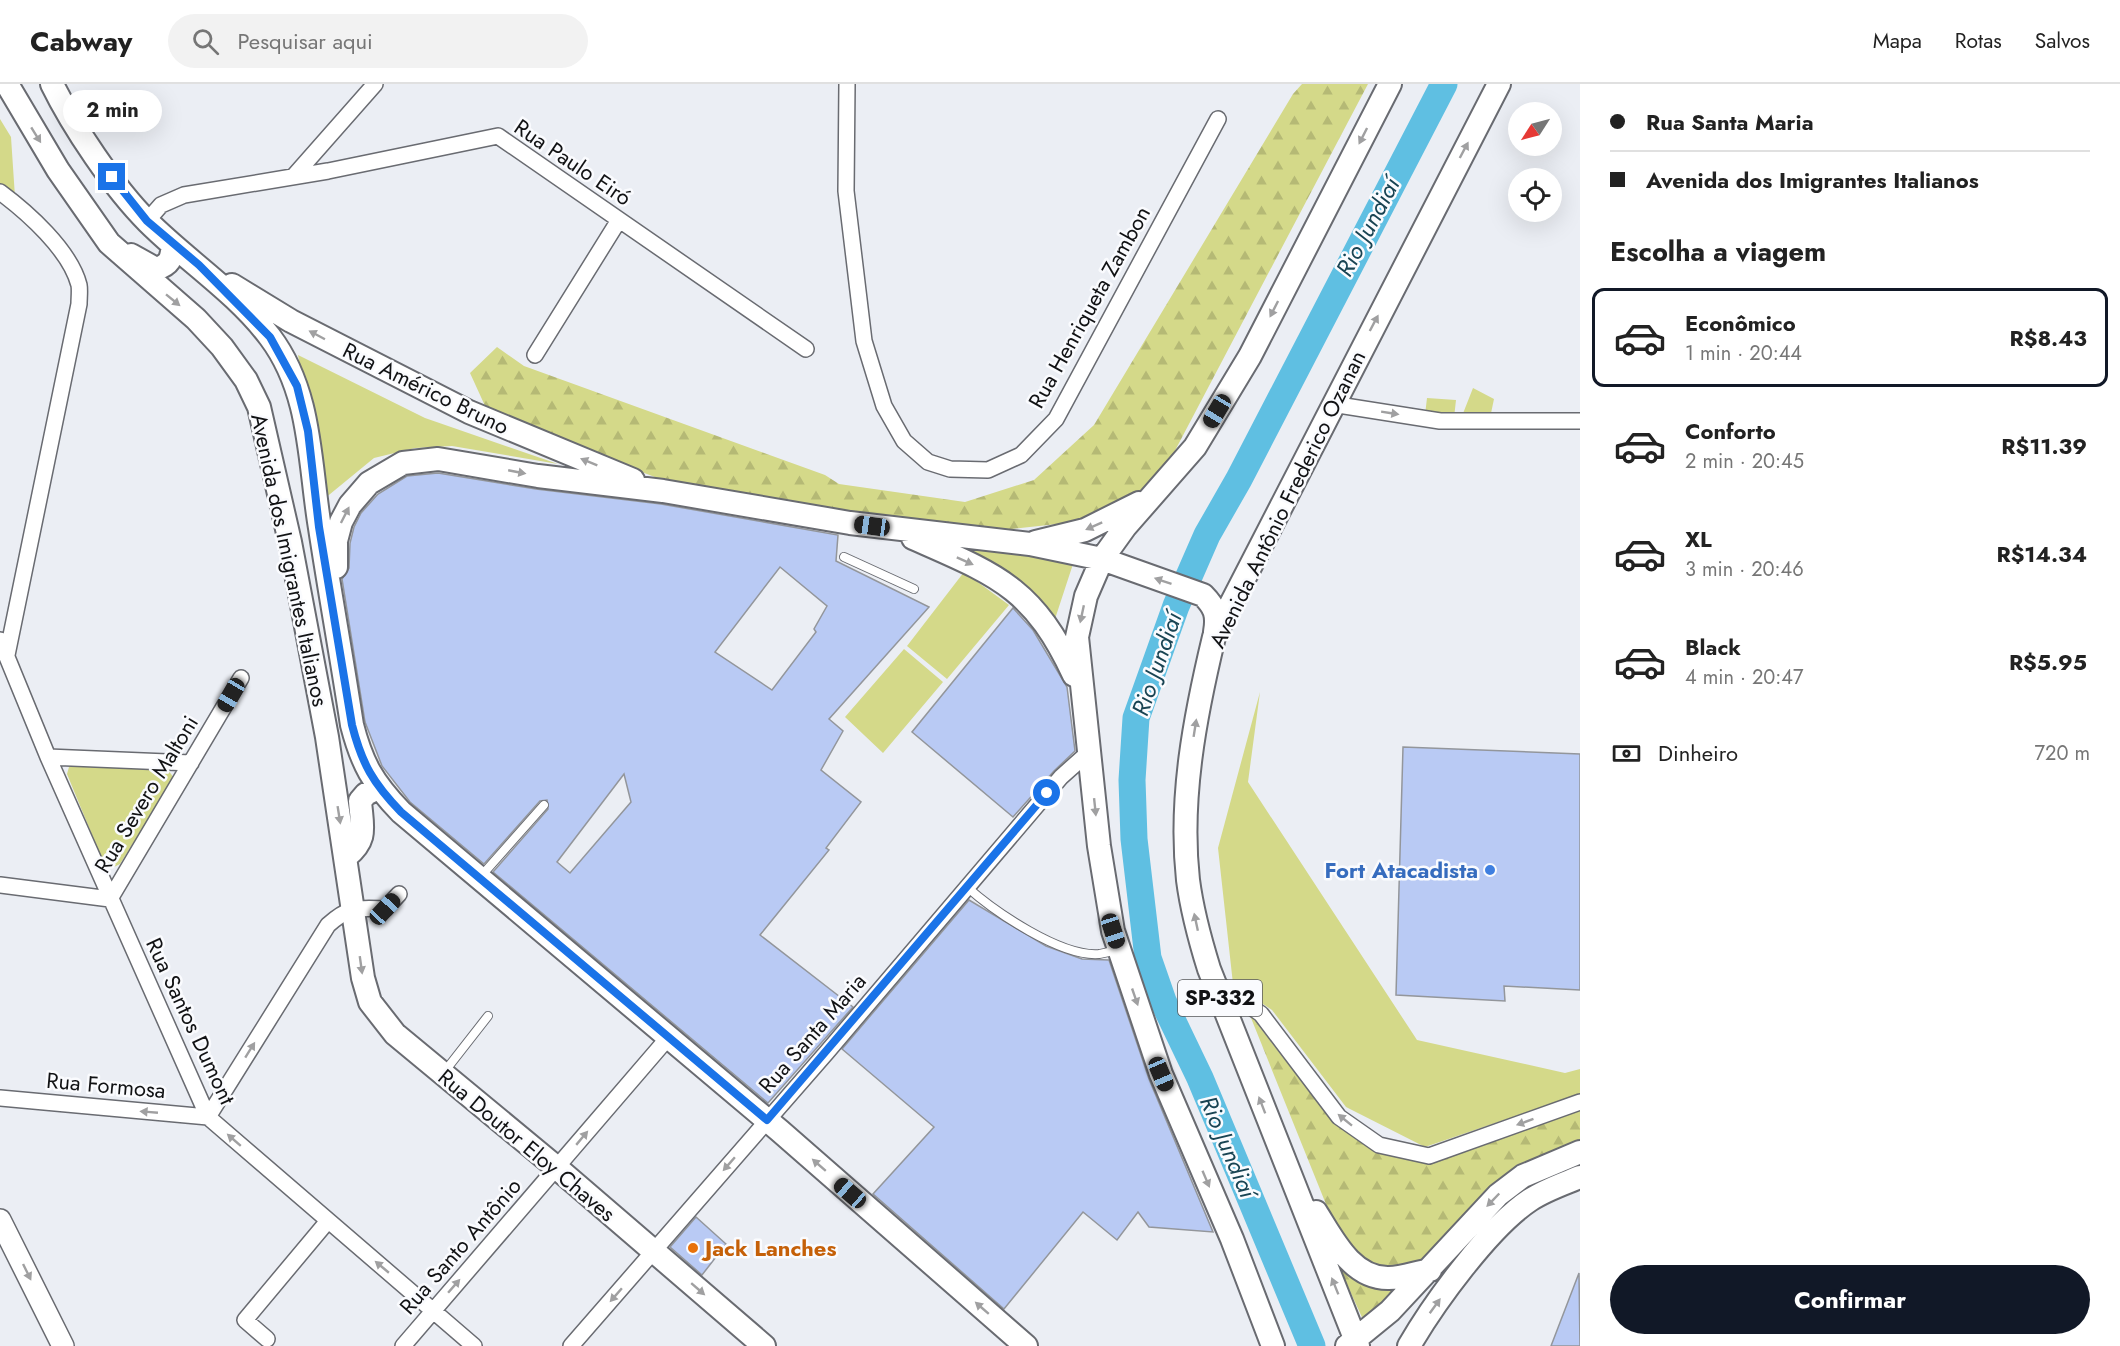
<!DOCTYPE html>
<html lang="pt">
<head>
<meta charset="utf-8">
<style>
	:root { --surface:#fff; --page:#f2f2f2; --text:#222; --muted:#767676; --line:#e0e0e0; --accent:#111827 }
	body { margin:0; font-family:Jost,sans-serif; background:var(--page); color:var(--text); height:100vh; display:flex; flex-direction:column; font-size:22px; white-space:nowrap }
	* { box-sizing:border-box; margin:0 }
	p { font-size:20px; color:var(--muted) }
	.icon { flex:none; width:33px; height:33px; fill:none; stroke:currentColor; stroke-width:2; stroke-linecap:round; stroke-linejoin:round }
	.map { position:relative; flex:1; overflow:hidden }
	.details { display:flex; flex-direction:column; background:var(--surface); width:540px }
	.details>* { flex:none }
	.banner { display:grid; align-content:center; height:132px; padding:0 30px; background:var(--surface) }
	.needle { width:39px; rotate:234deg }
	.tools { position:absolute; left:1508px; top:18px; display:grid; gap:12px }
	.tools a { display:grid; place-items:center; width:54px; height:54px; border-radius:50%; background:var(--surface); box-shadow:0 6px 24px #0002; font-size:30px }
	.end { position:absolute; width:27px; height:27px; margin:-14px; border:8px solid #1a73e8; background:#fff; box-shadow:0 0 0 3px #fff }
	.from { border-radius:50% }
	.bubble { position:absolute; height:42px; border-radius:21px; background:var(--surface); box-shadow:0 6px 24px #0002; font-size:20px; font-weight:700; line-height:42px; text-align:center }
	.car { position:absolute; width:18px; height:36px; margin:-18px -9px; border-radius:8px; box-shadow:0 0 4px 2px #0007; background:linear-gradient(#222 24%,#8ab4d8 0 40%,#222 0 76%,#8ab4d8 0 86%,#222 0) }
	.banner b { display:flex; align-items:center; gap:21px; height:57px; font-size:22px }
	.banner b+b { border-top:2px solid var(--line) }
	.banner i { width:15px; height:15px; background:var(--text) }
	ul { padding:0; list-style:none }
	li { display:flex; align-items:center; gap:18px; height:99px; margin:0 12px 9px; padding:0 18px; border:3px solid transparent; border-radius:12px }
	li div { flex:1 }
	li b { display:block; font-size:22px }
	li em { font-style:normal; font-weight:700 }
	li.selected { border-color:var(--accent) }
	li>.icon { width:54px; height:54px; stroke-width:1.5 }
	h2 { padding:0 30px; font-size:27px; line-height:72px }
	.pay { display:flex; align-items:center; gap:15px; height:66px; padding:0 30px; font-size:22px }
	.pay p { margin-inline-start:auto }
	.primary-button { display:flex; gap:12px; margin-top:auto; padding:12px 30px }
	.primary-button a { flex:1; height:69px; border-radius:36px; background:var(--accent); color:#fff; font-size:24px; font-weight:700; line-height:69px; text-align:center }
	header { display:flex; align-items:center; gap:36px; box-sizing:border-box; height:84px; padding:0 30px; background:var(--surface); border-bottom:2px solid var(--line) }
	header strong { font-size:28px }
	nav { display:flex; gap:33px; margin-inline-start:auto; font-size:21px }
	.search { width:420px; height:54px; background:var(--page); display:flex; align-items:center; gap:15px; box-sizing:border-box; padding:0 21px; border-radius:33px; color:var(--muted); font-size:22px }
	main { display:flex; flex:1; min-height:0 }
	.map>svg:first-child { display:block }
</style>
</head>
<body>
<header>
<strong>Cabway</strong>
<div class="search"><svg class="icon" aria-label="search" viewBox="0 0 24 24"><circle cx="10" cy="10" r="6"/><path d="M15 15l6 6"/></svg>Pesquisar aqui</div>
<nav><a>Mapa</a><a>Rotas</a><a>Salvos</a></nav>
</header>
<main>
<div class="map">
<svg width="1580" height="1262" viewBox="0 0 1580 1262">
	<defs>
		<pattern id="forest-firs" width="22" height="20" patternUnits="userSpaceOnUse" patternTransform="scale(1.5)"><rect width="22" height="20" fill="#d4d989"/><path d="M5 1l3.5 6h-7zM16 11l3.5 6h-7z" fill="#b5b975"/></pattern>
	</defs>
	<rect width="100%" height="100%" fill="#ebeef4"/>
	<path fill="url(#forest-firs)" d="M1302,0h66l-209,397 -74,40 -82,9 -199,-25 -144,-26 -154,-59 -20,-12 -16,-35 27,-26 27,19 301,109 14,9 126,18 69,-22 60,-55 199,-331z
		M1249,929l84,109 40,28 54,12 153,-52v34l-155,121 -39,7 -29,-15 -21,-28z
		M1321,1144l25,34 69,15 -49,49z"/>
	<path fill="#d4d989" d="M0,35l11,18 4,60 -15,-11z
		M298,271l127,63 133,46 -106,-18 -37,2 -41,10 -50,41z
		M1473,304l21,11 -4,19 -28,-2z
		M1427,314l29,2 -2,18 -29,-3z
		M950,459l123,21 -19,58z
		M964,488l45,33 -62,74 -40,-33z
		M904,565l39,33 -60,71 -38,-36z
		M1260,608l-12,90 169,258 148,33 15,-4v25l-155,53 -79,-40 -74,-97 -39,-26 -15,-136z
		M78,678l90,8 6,8 -54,86 -6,3 -10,-3 -37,-90 2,-7z"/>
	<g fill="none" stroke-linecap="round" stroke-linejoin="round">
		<path stroke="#5fbfe2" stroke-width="27" d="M1312,1262l-112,-268 -37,-77 -15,-43 -14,-119 -2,-59 4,-62 40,-112 31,-71 32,-56 205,-395"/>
	</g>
	<path fill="#b9caf4" stroke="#93969b" stroke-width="1.5" fill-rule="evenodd" d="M438,389l98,16 125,15 177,31 -2,26 93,46 -100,112 14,12 -22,39 40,32 -35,46 3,2 -69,85 93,72 -85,96 -275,-231 55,-63 -1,-9 -7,1 -56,63 -74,-62 -28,-36 -17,-44 -23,-143 7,-11 1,-25 4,-16 7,-14 17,-19 29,-18zM780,483l47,39 -13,23 2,3 -44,58 -57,-38zM624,690l7,28 -61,71 -13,-11z
		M1013,524l20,22 34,57 8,64 -21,20 -41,46 -101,-85z
		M1403,663l177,7v236l-76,-4 1,15 -109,-6z
		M969,816l77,46 36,13 27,1 40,119 64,153 -64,-5 -11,-15 -21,28 -34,-28 -79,97 -131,-115 61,-67 -92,-78z
		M696,1133l30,27 -24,31 -32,-28z
		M1579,1189l1,73h-29z"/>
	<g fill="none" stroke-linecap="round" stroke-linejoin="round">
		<defs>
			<path id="lane" d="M844,473l70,32
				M482,791l62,-70
				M967,803c28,25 94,70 132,67 6,-1 13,-3 19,-4
				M445,987l43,-55"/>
			<path id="street" d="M847,0l-1,107 18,150 20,65 20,35 24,21 22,7 38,1 33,-15 35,-36 162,-300
				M293,93l82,-93
				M0,108c27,20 70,58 79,93 1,5 0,13 0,19l-72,351
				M147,137l14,-16 23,-10 144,-24 170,-35 308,213
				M535,271l84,-135
				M1332,320l108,17h140
				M0,556l48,117 160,360 266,229
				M48,673l143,6
				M0,801l110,14 131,-221
				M1214,897l47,33 78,103 40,28 50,11 151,-54
				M0,1014l208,19
				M208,1033l120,-192c21,-19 29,-17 57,-16l14,-15
				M267,1255l-22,-19 82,-98
				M403,1262l264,-307
				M571,1262l256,-294 234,-275 28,-25"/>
			<path id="secondary" d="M0,1136l63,126"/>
			<path id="primary" d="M7,0l51,86 51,73 87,76 26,28 24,33 13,27 31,135 37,195 36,241 7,24 25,32 162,134 207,178
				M52,0c21,43 62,104 96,138 39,39 88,70 122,115 42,56 39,125 50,191 10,66 22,131 32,197 10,39 21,58 49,87l379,319 246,215
				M131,171l25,14c15,-5 15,-10 17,-24
				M232,201l59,36 178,91 164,68
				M913,454c84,37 120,49 161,137
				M1036,458l49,-12 54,-27
				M336,483v-26l5,-19 9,-17 19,-22 34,-20 35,-4 100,17 125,15 187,32 180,21 72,15 101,36c12,12 15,20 12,37
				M346,773c22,-18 16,-29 14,-56l6,-7 12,-6
				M1316,1128c17,27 36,67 73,66 13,0 28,-6 41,-8
				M1273,1262l-41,-107 -71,-165 -48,-143 -14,-85 -22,-209 9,-41 16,-37 23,-32 70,-80 55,-91 140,-272
				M1347,1262l43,-35 108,-116 25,-19 57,-24
				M1358,1262l-149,-377c-9,-29 -17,-58 -21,-89 -9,-81 7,-164 26,-243l285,-553
				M1409,1262c25,-43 80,-119 121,-146 15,-10 33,-16 50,-23"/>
		</defs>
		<use href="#lane" stroke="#696b71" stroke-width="10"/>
		<use href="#street" stroke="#696b71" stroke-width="18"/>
		<use href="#secondary" stroke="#696b71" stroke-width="24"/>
		<use href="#primary" stroke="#696b71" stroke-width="26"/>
		<use href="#lane" stroke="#fff" stroke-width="8"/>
		<use href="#street" stroke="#fff" stroke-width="15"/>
		<use href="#secondary" stroke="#fff" stroke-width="21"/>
		<use href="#primary" stroke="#fff" stroke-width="22"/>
	</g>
	<defs><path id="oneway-solid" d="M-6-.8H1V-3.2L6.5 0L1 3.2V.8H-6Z" transform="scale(1.5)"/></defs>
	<g fill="#a0a0a1">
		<use href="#oneway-solid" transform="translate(36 51) rotate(58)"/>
		<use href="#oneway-solid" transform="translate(1363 52) rotate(117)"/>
		<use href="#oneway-solid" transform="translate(1464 66) rotate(-62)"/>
		<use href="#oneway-solid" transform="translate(173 216) rotate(39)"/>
		<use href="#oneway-solid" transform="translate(1274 225) rotate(117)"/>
		<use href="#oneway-solid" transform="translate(1374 239) rotate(-62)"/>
		<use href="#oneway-solid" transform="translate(317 251) rotate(-152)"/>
		<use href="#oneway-solid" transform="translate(1390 329) rotate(9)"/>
		<use href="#oneway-solid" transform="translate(589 378) rotate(-158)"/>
		<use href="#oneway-solid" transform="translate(517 388) rotate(11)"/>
		<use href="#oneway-solid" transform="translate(345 431) rotate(-63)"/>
		<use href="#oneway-solid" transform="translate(1094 442) rotate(156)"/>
		<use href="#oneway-solid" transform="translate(965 477) rotate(24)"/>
		<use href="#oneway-solid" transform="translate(1163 497) rotate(-161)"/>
		<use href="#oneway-solid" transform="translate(1082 530) rotate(102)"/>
		<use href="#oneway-solid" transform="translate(1195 644) rotate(-81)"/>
		<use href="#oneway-solid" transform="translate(1095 723) rotate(84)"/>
		<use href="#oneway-solid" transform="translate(339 731) rotate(81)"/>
		<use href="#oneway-solid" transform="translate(1196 838) rotate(-102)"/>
		<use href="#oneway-solid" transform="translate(361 881) rotate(82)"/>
		<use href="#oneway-solid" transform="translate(1135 913) rotate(71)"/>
		<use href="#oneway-solid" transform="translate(250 966) rotate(-58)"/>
		<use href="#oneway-solid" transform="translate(1262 1021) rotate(-111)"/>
		<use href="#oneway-solid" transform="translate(149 1028) rotate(-175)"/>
		<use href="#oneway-solid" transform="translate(1345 1036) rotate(-141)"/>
		<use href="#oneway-solid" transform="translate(1525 1038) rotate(160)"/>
		<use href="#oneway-solid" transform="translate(582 1054) rotate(-50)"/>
		<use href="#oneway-solid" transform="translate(234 1056) rotate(-139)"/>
		<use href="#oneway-solid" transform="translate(729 1080) rotate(131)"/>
		<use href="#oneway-solid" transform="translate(819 1081) rotate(-139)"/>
		<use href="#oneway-solid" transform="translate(1206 1095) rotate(67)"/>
		<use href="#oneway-solid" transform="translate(1493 1116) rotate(134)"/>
		<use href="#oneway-solid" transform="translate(382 1183) rotate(-140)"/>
		<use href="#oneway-solid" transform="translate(27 1188) rotate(64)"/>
		<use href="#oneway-solid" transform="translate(454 1202) rotate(-49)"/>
		<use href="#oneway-solid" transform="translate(1335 1202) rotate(-112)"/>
		<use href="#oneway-solid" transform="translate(698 1205) rotate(41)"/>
		<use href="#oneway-solid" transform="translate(616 1211) rotate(131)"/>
		<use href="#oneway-solid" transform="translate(1435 1222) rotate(-54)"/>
		<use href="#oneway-solid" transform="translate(982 1224) rotate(-139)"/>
	</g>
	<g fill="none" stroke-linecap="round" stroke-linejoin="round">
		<path stroke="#1a73e8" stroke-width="8" d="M112,93l35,44 52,44 71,72 27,49 11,45 11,96 33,198c10,39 21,58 49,87l366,308 280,-327"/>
	</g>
	<circle fill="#3f7fe0" stroke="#fafbfe" stroke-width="2" cx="1490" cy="786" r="6"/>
	<circle fill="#e8710a" stroke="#fafbfe" stroke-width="2" cx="693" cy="1164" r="6"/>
	<g text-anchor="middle" stroke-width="5" stroke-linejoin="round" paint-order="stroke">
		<rect fill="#fafbfe" stroke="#57585a" stroke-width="1.5" x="1178" y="896" width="84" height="36" rx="4.5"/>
		<g font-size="21" font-weight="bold" fill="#111214">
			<text x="1220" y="921">SP-332</text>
		</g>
		<g font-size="22" fill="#111214" stroke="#fafbfe">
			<text transform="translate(573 78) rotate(34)" y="8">Rua Paulo Eiró</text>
			<text transform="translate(1089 223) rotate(-61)" y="8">Rua Henriqueta Zambon</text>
			<text transform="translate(426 304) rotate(26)" y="8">Rua Américo Bruno</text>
			<text transform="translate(1287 415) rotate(-64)" y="8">Avenida Antônio Frederico Ozanan</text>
			<text transform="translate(290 476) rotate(78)" y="8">Avenida dos Imigrantes Italianos</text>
			<text transform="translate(146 710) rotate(-59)" y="8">Rua Severo Maltoni</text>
			<text transform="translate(191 937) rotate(65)" y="8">Rua Santos Dumont</text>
			<text transform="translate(812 949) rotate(-49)" y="8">Rua Santa Maria</text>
			<text transform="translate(106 1001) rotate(5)" y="8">Rua Formosa</text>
			<text transform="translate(527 1061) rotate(40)" y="8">Rua Doutor Eloy Chaves</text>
			<text transform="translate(460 1162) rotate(-49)" y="8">Rua Santo Antônio</text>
		</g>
		<g font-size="22" font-weight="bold" fill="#366cbe" stroke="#fafbfe" text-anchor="end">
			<text x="1478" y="794">Fort Atacadista</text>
		</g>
		<g font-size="22" font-weight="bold" fill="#c56008" stroke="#fafbfe" text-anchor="start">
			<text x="705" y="1172">Jack Lanches</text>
		</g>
		<g font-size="24" font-style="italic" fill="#194453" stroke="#fafbfe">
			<text transform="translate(1368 143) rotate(-62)" y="8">Rio Jundiaí</text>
			<text transform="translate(1157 580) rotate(-71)" y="8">Rio Jundiaí</text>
			<text transform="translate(1228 1063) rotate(67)" y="8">Rio Jundiaí</text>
		</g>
	</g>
</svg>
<div class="tools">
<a><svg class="needle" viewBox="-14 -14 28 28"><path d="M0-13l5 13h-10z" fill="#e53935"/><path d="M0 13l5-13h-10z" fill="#767676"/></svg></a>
<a><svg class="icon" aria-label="locate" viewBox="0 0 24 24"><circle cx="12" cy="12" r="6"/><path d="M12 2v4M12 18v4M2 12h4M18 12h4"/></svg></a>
</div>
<i class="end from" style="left:1047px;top:709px"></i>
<i class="end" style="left:112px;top:93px"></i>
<div class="bubble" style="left:63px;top:6px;width:99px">2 min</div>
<i class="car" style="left:1217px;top:327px;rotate:211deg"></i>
<i class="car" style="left:872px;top:442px;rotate:278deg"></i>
<i class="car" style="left:231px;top:611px;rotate:210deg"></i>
<i class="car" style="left:385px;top:825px;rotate:43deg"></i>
<i class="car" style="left:1113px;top:847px;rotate:162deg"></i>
<i class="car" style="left:1161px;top:990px;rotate:157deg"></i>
<i class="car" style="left:850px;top:1109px;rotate:311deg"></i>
</div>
<section class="details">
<div class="banner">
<b><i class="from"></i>Rua Santa Maria</b>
<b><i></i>Avenida dos Imigrantes Italianos</b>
</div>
<h2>Escolha a viagem</h2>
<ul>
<li class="selected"><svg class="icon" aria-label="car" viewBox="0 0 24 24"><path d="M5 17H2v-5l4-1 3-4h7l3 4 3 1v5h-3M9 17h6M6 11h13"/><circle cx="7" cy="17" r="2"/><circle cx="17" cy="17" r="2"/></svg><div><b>Econômico</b><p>1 min · 20:44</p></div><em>R$8.43</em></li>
<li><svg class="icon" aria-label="car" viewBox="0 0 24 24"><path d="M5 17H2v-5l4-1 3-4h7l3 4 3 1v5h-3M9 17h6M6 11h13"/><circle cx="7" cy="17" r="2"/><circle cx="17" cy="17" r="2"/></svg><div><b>Conforto</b><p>2 min · 20:45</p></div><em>R$11.39</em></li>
<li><svg class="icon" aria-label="car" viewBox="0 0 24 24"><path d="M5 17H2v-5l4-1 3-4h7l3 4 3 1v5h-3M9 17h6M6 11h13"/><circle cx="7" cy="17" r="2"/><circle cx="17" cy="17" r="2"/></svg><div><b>XL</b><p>3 min · 20:46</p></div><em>R$14.34</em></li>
<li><svg class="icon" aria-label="car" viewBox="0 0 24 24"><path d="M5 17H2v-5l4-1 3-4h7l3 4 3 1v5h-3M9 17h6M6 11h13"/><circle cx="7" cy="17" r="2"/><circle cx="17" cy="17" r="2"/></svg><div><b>Black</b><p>4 min · 20:47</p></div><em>R$5.95</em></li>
</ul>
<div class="pay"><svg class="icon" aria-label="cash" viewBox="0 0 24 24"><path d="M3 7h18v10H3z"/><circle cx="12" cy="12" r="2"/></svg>Dinheiro<p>720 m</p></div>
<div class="primary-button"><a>Confirmar</a></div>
</section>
</main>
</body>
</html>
